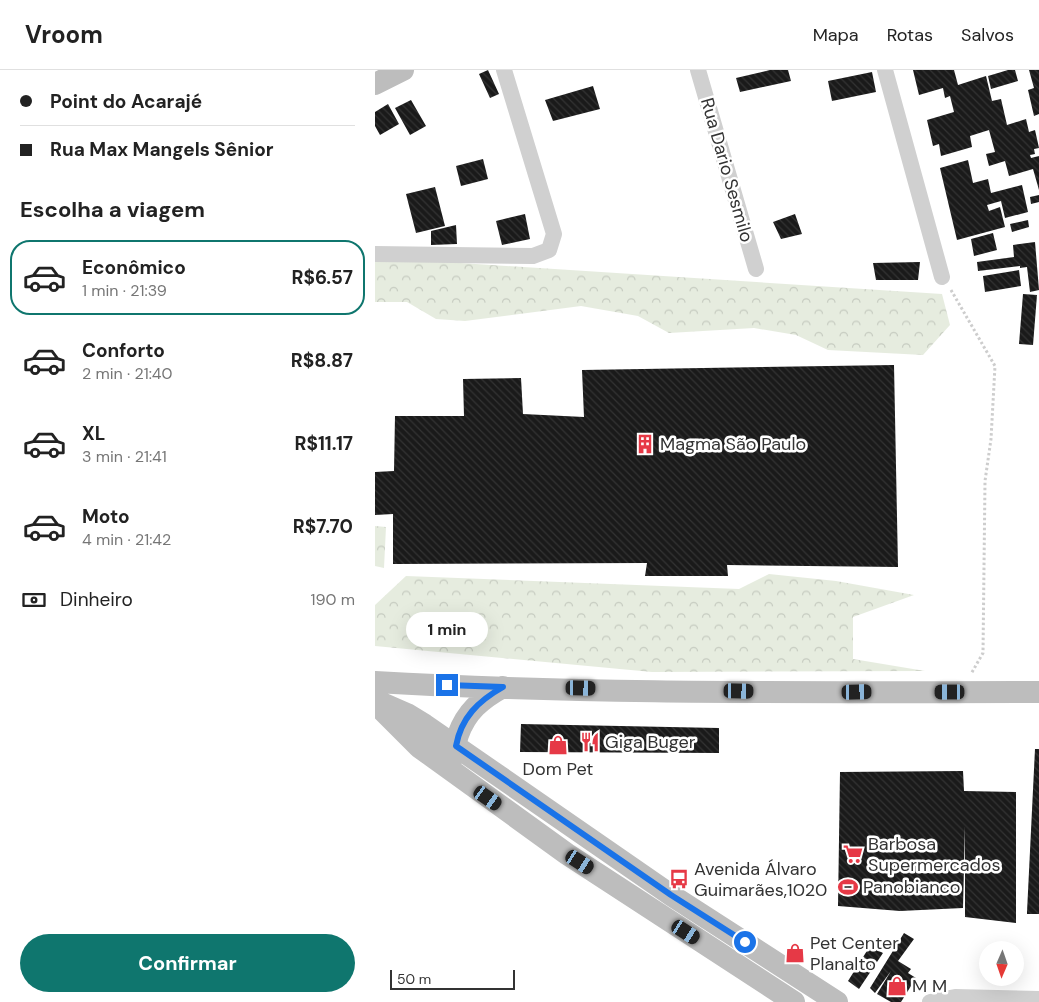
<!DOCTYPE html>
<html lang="pt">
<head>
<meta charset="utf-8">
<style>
	:root { --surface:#fff; --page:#f6f6f6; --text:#222; --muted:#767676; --line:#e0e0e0; --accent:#0f766e }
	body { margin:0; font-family:"DM Sans",sans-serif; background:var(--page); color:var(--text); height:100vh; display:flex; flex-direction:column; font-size:19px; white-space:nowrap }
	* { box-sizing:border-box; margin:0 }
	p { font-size:16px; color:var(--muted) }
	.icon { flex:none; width:28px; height:28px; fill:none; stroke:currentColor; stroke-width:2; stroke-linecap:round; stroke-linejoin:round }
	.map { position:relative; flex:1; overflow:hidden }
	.side { display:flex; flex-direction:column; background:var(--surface); width:375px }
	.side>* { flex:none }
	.top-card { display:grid; align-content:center; height:110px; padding:0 20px; background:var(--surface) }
	.needle { width:32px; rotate:182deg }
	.fabs { position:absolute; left:604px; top:871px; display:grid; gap:10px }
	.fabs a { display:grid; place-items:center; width:45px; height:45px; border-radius:50%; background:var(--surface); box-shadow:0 5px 20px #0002; font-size:25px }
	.scale { position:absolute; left:15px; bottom:12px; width:125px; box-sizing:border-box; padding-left:5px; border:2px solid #333; border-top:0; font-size:14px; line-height:18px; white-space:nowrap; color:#333; -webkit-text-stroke:4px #fff; paint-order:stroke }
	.end { position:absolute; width:22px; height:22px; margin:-11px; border:6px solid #1a73e8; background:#fff; box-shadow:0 0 0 2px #fff }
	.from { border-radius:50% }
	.bubble { position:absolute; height:35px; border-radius:18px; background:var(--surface); box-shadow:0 5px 20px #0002; font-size:16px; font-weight:700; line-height:35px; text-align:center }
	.car { position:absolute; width:15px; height:30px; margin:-15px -8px; border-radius:6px; box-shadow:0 0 4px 1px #0007; background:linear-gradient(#222 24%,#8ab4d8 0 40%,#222 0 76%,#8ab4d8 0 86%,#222 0) }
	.top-card b { display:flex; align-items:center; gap:18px; height:48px; font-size:19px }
	.top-card b+b { border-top:1px solid var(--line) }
	.top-card i { width:12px; height:12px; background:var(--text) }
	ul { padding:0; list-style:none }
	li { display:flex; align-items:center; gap:15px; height:75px; margin:0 10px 8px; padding:0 10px; border:2px solid transparent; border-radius:20px }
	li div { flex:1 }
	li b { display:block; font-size:19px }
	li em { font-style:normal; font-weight:700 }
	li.current { border-color:var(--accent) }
	li>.icon { width:45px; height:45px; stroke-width:1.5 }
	h2 { padding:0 20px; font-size:22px; line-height:60px }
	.pay { display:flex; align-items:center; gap:12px; height:55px; padding:0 20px; font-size:19px }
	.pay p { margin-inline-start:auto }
	.primary-button { display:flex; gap:10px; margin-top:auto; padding:10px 20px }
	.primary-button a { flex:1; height:58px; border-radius:30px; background:var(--accent); color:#fff; font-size:20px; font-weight:700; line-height:58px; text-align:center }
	header { display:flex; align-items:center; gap:30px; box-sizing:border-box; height:70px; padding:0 25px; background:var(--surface); border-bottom:1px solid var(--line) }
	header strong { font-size:24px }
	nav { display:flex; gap:28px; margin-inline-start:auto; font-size:18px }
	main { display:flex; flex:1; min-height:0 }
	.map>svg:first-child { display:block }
</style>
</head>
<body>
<header>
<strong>Vroom</strong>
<nav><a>Mapa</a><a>Rotas</a><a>Salvos</a></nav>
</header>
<main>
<section class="side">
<div class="top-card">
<b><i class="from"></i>Point do Acarajé</b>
<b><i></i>Rua Max Mangels Sênior</b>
</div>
<h2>Escolha a viagem</h2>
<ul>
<li class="current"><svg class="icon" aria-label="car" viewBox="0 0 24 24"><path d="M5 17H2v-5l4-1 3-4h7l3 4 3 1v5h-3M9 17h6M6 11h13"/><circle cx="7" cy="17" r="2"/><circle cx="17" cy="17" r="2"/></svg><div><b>Econômico</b><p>1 min · 21:39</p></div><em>R$6.57</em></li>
<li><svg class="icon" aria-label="car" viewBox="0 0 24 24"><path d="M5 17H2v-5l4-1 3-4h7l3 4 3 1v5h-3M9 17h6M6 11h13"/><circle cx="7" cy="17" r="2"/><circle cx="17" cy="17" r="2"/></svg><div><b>Conforto</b><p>2 min · 21:40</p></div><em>R$8.87</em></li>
<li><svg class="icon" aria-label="car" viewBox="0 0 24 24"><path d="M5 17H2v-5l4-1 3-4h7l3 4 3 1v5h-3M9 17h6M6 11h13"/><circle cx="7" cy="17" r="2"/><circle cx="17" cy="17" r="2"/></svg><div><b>XL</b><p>3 min · 21:41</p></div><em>R$11.17</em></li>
<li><svg class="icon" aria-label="car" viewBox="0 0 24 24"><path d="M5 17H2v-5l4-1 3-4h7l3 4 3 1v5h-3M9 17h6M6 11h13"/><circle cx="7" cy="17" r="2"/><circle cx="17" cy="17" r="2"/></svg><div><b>Moto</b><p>4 min · 21:42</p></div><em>R$7.70</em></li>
</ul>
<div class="pay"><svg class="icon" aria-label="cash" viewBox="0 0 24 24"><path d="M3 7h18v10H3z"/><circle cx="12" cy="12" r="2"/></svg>Dinheiro<p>190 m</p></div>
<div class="primary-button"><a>Confirmar</a></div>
</section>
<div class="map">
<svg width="664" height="932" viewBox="0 0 664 932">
	<defs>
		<pattern id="forest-crowns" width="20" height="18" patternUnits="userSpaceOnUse" patternTransform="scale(1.25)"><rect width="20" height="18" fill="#e6ecdf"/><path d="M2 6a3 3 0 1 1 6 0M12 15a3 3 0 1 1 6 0" fill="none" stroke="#c6cbc0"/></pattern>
		<pattern id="building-back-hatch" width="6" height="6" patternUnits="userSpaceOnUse" patternTransform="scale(1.25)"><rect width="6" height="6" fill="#1a1a1a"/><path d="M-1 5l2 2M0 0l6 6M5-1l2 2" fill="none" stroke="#333"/></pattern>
	</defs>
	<rect width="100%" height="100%" fill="#fff"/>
	<path fill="url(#forest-crowns)" d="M0,191h55l512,33 8,31 -27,30 -95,-5 -32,-15 -42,-7 -85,5 -31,-17 -57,-10 -116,15 -29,-2 -29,-17h-32z
		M0,456l11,1 -2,41 -9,-2z
		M394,504l67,7 78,14 -61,22v42l72,12 -273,1 -277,-26v-41l31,-29 333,13z"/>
	<path fill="url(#building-back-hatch)" d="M113,0l11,24 -9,4 -11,-24z
		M395,0h18l3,11 -51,11 -4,-14z
		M538,0h41l4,15 28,-9 6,25 9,-2 6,26 19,-6 3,13 6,-2 4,18 -5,1 1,5 -5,1 1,3 8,-2v34l-6,-21 -24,7 -4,-15 -16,5 -3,-12 9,-2 -6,-22 -19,6 2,11 -31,9 -2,-12 -6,2 -6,-26 27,-8 -4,-16 -5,2 -2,-10 -24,7z
		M633,0h7l3,11 -27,8 -3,-13z
		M654,0h10v44l-5,2 -6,-26 6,-2z
		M497,2l4,20 -44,9 -4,-20z
		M218,16l7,23 -47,12 -8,-21z
		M36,30l15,26 -16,9 -15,-27z
		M13,34l11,20 -19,11 -5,-9v-14z
		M108,89l5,20 -27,7 -5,-20z
		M593,90l5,23 15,-4 3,14 31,-8 6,27 -23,6 -4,-17 -14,4 2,6 11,-4 5,20 -48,13 -17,-72z
		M60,117l10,39 -29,7 -10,-39z
		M664,125v7l-8,2 -1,-7z
		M150,144l5,25 -28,6 -6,-24z
		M420,144l7,20 -21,5 -8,-17z
		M653,150l1,7 -17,5 -2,-8z
		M81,155l1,19 -26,1v-14z
		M618,163l4,17 -23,6 -3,-17z
		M660,172l4,48 -9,2 -3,-25 -7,1v-2l-42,5 -1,-9 37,-5 -1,-12z
		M545,192l-2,18h-42l-3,-17z
		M644,200l2,16 -36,6 -2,-16z
		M648,224l14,1 -4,50 -14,-1z
		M519,295l4,202 -171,-2 1,11h-83l2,-13 -254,1v-50l-18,1v-43l19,-1 1,-55h69l-1,-37 58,-1 2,36 61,3 -2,-47z
		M146,654l198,4v25l-199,-1z
		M660,679h4v165h-12v-2z
		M588,701l1,20 52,1v131l-51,-6v-91l-2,82 -63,3 -62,-5 2,-134z
		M529,863l10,6 -16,22 13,8 -3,4 8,5 -15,24h-10l-14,-8 14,-23 -16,22 -5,-5z
		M495,876l13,7 -24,36 -11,-8z"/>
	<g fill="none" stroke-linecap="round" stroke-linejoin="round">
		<path stroke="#cdcdcd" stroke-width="3" stroke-dasharray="2.5 2.5" stroke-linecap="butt" d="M576,220l44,76 -4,73 -6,42 -2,172 -12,21"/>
		<path stroke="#d0d0d0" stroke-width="16" d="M323,0l58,199
			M510,0l57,207
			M0,184l158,2 16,-6 5,-16 -50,-164
			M555,932l25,-5 84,2"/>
		<path stroke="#bdbdbd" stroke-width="22" d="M0,14l28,-14
			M0,612c221,13 443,10 664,10
			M0,630l32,14 18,11 246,170 166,107
			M2,635l42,42 148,107 227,148
			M77,688c4,-7 3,-15 6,-23 8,-23 23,-36 45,-48"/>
	</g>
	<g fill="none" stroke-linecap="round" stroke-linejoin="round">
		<path stroke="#1a73e8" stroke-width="6" d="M72,615l56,2c-25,14 -42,31 -47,59l215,149 74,47"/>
	</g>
	<defs>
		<symbol id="building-bare" viewBox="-9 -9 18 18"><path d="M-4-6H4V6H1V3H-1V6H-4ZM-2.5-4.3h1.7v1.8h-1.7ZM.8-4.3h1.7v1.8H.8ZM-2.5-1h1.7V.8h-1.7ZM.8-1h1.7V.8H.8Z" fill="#e63946" stroke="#fff" stroke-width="2.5" paint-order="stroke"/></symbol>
		<symbol id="restaurant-bare" viewBox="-9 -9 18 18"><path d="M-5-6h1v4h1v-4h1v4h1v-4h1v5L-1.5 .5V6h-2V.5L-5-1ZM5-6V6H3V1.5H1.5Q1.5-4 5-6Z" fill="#e63946" stroke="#fff" stroke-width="2.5" paint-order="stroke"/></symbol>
		<symbol id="shop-bare" viewBox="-9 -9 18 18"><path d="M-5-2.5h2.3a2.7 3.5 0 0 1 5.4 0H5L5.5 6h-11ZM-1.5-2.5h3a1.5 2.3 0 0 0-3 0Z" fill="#e63946" stroke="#fff" stroke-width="2.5" paint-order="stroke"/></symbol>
		<symbol id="supermarket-bare" viewBox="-9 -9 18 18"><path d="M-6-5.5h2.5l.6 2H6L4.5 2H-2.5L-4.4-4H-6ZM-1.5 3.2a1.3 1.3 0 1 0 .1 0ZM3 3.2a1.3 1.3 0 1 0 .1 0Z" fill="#e63946" stroke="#fff" stroke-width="2.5" paint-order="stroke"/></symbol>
		<symbol id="bus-bare" viewBox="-9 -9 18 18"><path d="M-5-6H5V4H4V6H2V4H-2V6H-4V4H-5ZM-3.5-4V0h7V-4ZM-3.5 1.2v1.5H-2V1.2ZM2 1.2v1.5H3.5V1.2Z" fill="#e63946" stroke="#fff" stroke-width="2.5" paint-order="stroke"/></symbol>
		<symbol id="stadium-bare" viewBox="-9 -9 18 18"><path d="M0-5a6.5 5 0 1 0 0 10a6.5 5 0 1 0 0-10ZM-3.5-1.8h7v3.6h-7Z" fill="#e63946" stroke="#fff" stroke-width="2.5" paint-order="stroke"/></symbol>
	</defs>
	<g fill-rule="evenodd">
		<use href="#building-bare" x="256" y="360" width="28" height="28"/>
		<use href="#restaurant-bare" x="201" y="658" width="28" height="28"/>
		<use href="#shop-bare" x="169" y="661" width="28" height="28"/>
		<use href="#supermarket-bare" x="464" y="770" width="28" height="28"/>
		<use href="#bus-bare" x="290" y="795" width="28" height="28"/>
		<use href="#stadium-bare" x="459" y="803" width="28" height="28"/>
		<use href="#shop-bare" x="406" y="869" width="28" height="28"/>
		<use href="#shop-bare" x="508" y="902" width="28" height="28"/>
	</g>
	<g text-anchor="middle" stroke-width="5" stroke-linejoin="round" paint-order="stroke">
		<g font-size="18" fill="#333" stroke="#fff">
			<text transform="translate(352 100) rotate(74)" y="6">Rua Dario Sesmilo</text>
		</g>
		<g font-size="18" fill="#333" stroke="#fff" text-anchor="start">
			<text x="285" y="380">Magma São Paulo</text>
			<text x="230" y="678">Giga Buger</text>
			<text x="183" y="705" text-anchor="middle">Dom Pet</text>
			<text x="493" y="780">Barbosa<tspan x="493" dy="21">Supermercados</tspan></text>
			<text x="319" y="805">Avenida Álvaro<tspan x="319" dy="21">Guimarães,1020</tspan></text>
			<text x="488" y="823">Panobianco</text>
			<text x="435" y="879">Pet Center<tspan x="435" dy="21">Planalto</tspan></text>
			<text x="537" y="922">M M</text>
		</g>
	</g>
</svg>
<div class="fabs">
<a><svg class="needle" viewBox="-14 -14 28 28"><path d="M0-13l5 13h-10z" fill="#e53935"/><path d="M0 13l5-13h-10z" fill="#767676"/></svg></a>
</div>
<div class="scale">50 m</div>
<i class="end from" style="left:370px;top:872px"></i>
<i class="end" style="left:72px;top:615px"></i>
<div class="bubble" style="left:31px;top:542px;width:82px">1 min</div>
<i class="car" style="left:206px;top:618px;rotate:91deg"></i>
<i class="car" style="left:364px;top:621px;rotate:91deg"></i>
<i class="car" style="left:482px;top:622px;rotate:89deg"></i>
<i class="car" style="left:575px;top:622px;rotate:270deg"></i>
<i class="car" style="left:113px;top:728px;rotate:125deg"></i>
<i class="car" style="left:205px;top:792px;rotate:123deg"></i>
<i class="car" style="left:311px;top:862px;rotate:123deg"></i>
</div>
</main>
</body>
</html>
